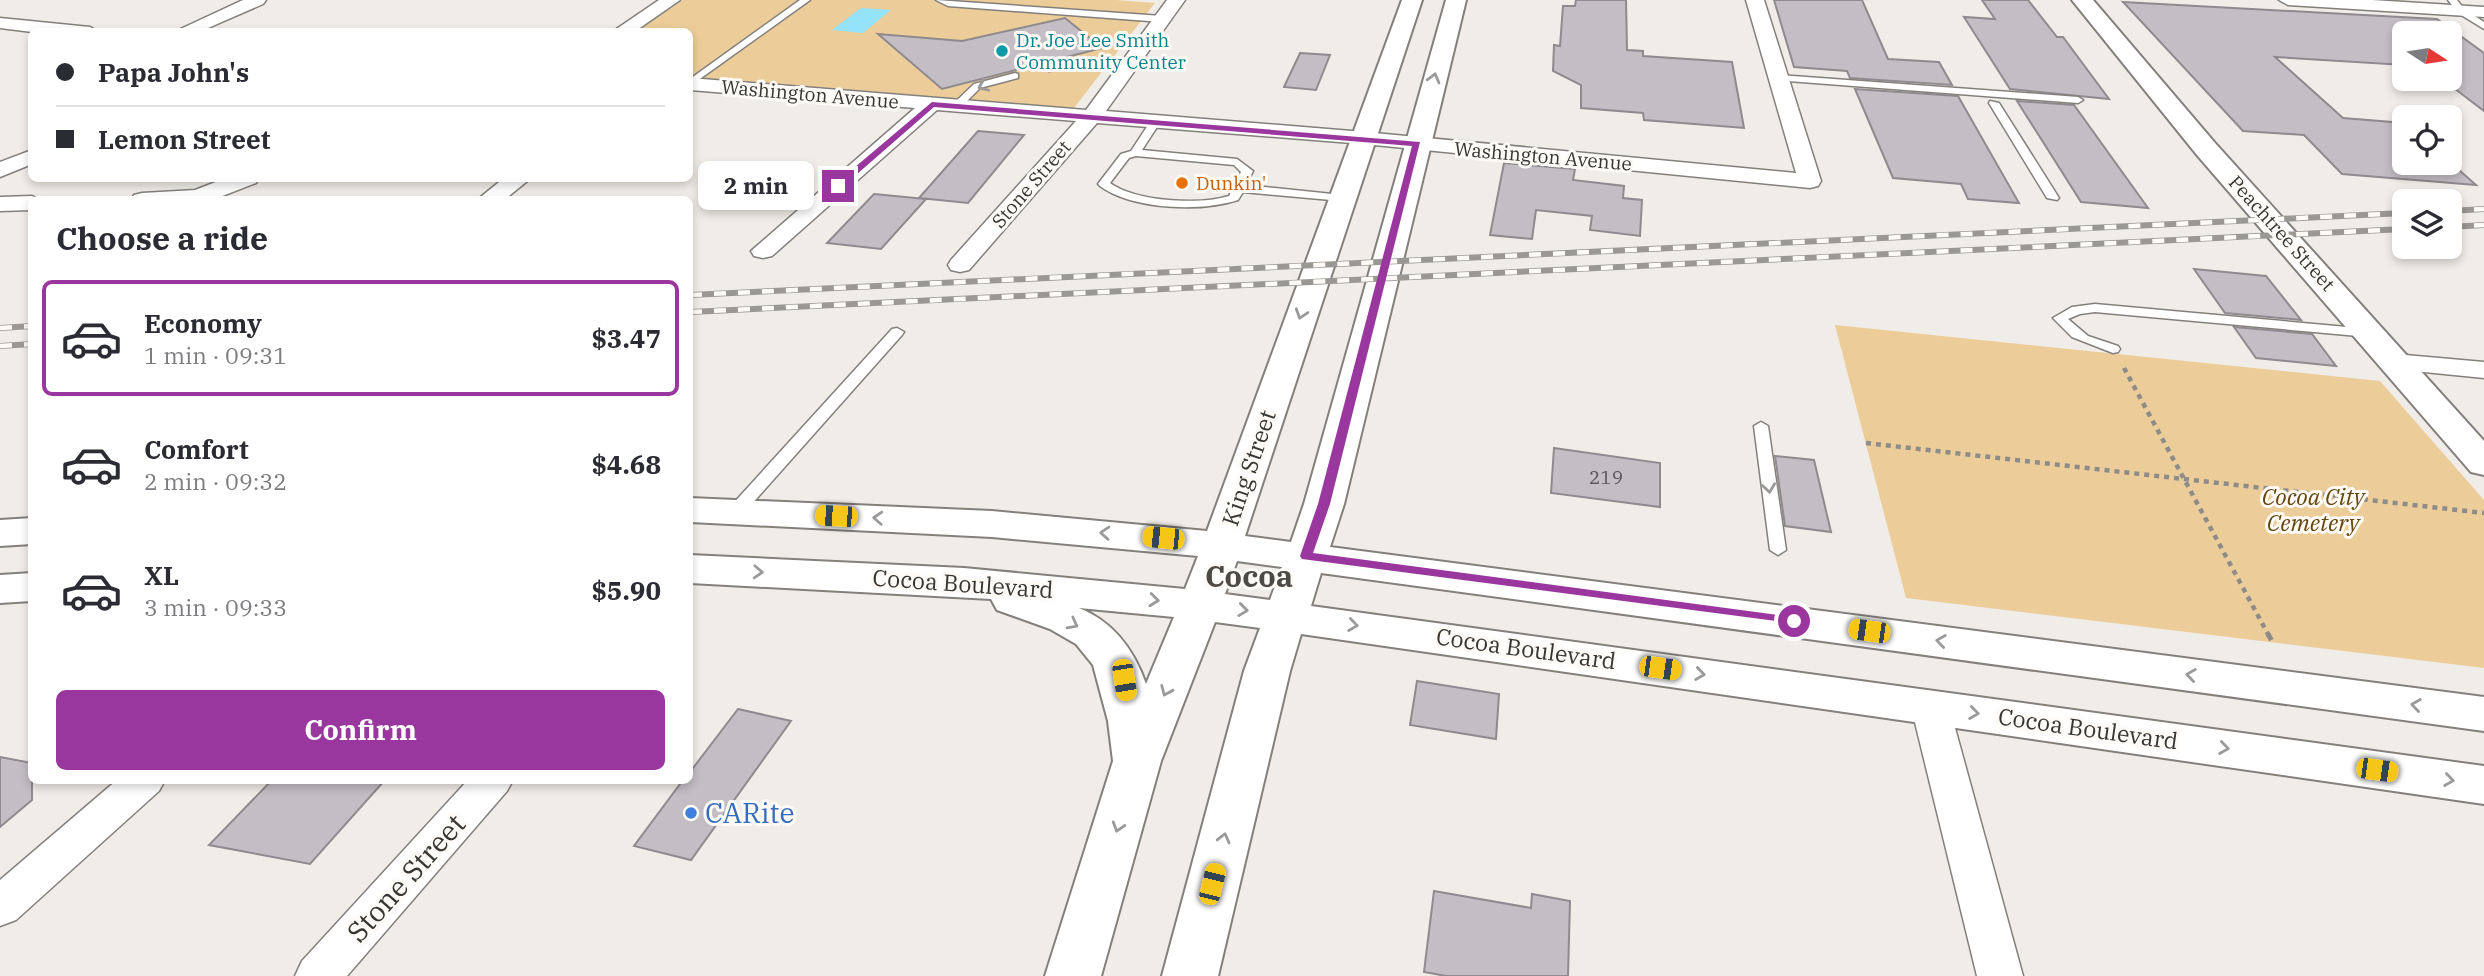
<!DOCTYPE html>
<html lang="en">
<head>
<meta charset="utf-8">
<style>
	:root { --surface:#fff; --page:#f7f7f7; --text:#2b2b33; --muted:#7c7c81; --line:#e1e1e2; --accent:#9a379e }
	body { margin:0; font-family:"IBM Plex Serif",serif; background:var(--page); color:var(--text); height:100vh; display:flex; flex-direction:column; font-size:26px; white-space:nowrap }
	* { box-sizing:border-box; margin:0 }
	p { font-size:23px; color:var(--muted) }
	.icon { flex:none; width:38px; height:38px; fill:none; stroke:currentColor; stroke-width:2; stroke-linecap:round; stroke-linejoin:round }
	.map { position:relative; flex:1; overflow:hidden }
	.side { position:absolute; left:28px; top:196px; width:665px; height:588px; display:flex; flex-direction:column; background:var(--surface); border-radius:10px; box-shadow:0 4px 10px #0003 }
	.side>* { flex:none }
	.guide { position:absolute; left:28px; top:28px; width:665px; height:154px; border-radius:10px; box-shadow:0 4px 10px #0003; display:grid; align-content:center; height:154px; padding:0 28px; background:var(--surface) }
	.needle { width:46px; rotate:102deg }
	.controls { position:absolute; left:2392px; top:21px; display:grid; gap:14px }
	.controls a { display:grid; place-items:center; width:70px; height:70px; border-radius:10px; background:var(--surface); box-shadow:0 4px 10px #0003; font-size:35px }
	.end { position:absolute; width:32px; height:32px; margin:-16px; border:9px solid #9a379e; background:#fff; box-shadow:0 0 0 4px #fff }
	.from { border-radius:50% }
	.bubble { position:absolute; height:49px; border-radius:10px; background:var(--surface); box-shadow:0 4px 10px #0003; font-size:23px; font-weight:700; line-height:49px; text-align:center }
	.car { position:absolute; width:21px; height:42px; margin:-21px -10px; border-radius:9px; box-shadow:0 0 5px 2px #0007; background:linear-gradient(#f5c518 24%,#345 0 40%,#f5c518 0 76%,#345 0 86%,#f5c518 0) }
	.guide b { display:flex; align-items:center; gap:24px; height:66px; font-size:26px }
	.guide b+b { border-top:2px solid var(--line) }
	.guide i { width:18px; height:18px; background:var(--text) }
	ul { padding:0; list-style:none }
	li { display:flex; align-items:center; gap:21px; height:116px; margin:0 14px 10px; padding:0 14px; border:4px solid transparent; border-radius:10px }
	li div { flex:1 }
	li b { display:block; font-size:26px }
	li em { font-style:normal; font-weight:700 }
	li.selected { border-color:var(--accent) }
	li>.icon { width:63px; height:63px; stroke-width:1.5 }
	h2 { padding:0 28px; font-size:32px; line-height:84px }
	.primary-button { display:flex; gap:14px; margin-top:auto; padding:14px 28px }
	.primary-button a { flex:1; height:80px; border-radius:10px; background:var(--accent); color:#fff; font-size:28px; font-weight:700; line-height:80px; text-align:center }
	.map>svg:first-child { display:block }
</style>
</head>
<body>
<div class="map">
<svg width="2484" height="976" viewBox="0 0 2484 976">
	<rect width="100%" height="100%" fill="#f0ede8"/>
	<path fill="#eccc99" d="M683,0h433l39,3 -81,105 -384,-31v-45h-56z
		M1835,325l545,56 104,119v168l-578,-70z"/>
	<path fill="#95e2fb" d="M861,8l30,2 -28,23 -31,-3z"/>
	<path fill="#c2bec3" stroke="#8e8a8e" stroke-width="2" d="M1576,0h50l1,50 16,1v5l89,6 12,66 -100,-8 -1,-7 -62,-5v-23l-28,-14 1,-26 6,1 3,-40h12z
		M1774,0h88l26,59 51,3 13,23 -102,-7 -3,-7 -53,-4z
		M1982,0h46l29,37h6l46,62 -99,-10 -46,-72 31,2z
		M2123,2l314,17 47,34v58l-42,-32h8v-46h-46v32l-129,-8 68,61 61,5v40l46,-1 26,23 -134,-11 -38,-39 -61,-4z
		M1065,18l37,30 -160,41 -64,-55 84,7z
		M1300,53l30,2 -14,35 -32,-3z
		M1855,89l103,7 61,107 -51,-4 -7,-15 -68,-6z
		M2017,101l57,4 74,103 -67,-6z
		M978,131l46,4 -56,68 -49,-5z
		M1504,163l71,6 -2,11 51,6 -1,12 19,2 -2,36 -50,-6 2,-14 -56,-6 -4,29 -42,-4z
		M874,194l52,5 -45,50 -54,-6z
		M2194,269l72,7 35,44 -76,-7z
		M2234,327l78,7 24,32 -80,-8z
		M1554,448l106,15v44l-109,-14z
		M1775,456l39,4 17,72 -46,-6z
		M1417,681l82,13 -3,45 -86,-14z
		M738,709l53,12 -100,139 -57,-14 49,-66h7v-8z
		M0,757l32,6v37l-32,27z
		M272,780h113l-75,84 -101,-19z
		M1434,891l97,17 1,-14 38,7 -2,75h-122l-22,-4z"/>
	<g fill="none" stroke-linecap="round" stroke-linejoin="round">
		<defs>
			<path id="service" d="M800,0h10l-120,86v-7z
				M936,0l226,16 4,3 -4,3 -214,-16z
				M2448,0h9l7,9 20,13v7l-26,-16z
				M1079,59l49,3 5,3 -5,3 -49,-3 -30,6 -5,-3z
				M1015,73l3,1v4l-38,10 -20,20 -9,-2 23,-22z
				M1779,75l299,22 5,3 -5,3 -302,-23v-4z
				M1990,101l9,2 60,95 -2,2 -10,-2 -58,-95z
				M1156,118l5,3 -19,29 95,9 16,12 -7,14 96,10 6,3 -6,3 -99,-9 -5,8c-37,12 -105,10 -138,-14l-2,-2 23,-30 10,-3 21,-32zM1136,156l98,9 7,7 -12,24c-29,9 -93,6 -119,-13l19,-25z
				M2095,304l274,25 7,4 -7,4 -274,-25 -15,2 -12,5 20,17 30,10 2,3 -2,3 -5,1 -41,-16 -19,-19 19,-11z
				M897,328l7,4 -2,3 -160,180h-12l-2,-4 2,-4 162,-178z
				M1761,422l7,4 18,124 -8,5 -8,-5 -16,-124z"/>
			<path id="minor" d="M243,0h23l-3,4 -64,28h-25z
				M659,0h21l-46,32h-22z
				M1167,0h18l-79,111 258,21 432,41 -50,-173h18l57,181 -3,5 -8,2 -446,-44 -267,-21 -128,147 -9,2 -9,-2 -3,-5 3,-5 125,-139 -139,-11 -165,146 -9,2 -9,-2 -3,-5 164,-143 -225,-18v-12l396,32z
				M2279,0h93l112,7v10l-196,-12z
				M0,18l90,9 9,5h-67l-32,-4z
				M32,150v14l-32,13v-15z
				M226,178h33l-3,5 -44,17h-81l3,-5 8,-2 53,-3z
				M504,178h27l-27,22h-27z
				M32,196l9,4h-9v10l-32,1v-14z
				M2394,354l90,8v16l-100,-10 -4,-6 4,-6z
				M1930,692l13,4 6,10 74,270h-46l-66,-270 6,-10z
				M117,780h48l-6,11 -143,129 -16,6v-46z
				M468,780h45l-6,11 -160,185h-52l7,-15z"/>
			<path id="tertiary" d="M2072,0h21l122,143 269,298v34l-13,-3 -274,-317z"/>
			<path id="primary" d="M1402,0h20l-177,536 46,6 13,-38 142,-504h20l-122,504 -14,43 1154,150v34l-1163,-158 -10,33 1173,160v38l-1183,-170 -11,37 -72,305h-56l82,-305 16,-43 -45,-6 -54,139 -60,215h-56l68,-215 -5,-40 -15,-56 -17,-21 -26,-15 -53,-19 -6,-11 -301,-16v-28l274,13 221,21 13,-33 -206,-19 -302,-15v-24l302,13 215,20zM1237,561l45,6 -12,33 -45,-6zM1079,608l95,9 -28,67c-12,-34 -32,-62 -67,-76z
				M32,518v26l-32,2v-26z
				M32,573v28l-32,2v-28z"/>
		</defs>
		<use href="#service" stroke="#83807c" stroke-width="3"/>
		<use href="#minor" stroke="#83807c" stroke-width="3"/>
		<use href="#tertiary" stroke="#83807c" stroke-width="4"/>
		<use href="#primary" stroke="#83807c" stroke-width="4"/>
		<path stroke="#8e8c89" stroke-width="4.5" stroke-dasharray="5 5" stroke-linecap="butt" d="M2124,368l145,268
			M1866,443l618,70"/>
		<path stroke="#8e8c89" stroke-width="5" stroke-dasharray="7 7" stroke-linecap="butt" d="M2268,634l5,9"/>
		<use href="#service" fill="#fff" fill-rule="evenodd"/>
		<use href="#minor" fill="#fff" fill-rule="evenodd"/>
		<use href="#tertiary" fill="#fff" fill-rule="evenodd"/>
		<use href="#primary" fill="#fff" fill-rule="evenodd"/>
		<defs>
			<path id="rail" d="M2450,211l34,-2
				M2450,227l34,-2
				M690,295l1714,-82
				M690,312l1714,-83
				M0,328l32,-2
				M0,346l32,-2"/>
		</defs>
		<use href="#rail" stroke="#9a9894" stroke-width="6"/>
		<use href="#rail" stroke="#fefaf5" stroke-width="4.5" stroke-dasharray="12" stroke-linecap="butt"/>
	</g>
	<defs><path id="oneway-chevron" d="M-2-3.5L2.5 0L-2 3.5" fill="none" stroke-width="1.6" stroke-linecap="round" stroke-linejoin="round" transform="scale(1.75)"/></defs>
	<g stroke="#9b9a9a">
		<use href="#oneway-chevron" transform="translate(1434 78) rotate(-75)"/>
		<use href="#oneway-chevron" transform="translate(983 86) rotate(157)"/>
		<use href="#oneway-chevron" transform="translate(1301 314) rotate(108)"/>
		<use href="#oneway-chevron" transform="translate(1769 488) rotate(82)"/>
		<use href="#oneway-chevron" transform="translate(878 518) rotate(-177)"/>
		<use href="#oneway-chevron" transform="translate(1105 533) rotate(-176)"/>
		<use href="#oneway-chevron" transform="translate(758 572) rotate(3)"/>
		<use href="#oneway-chevron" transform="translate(1154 600) rotate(6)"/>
		<use href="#oneway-chevron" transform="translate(1243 610) rotate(7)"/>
		<use href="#oneway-chevron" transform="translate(1073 624) rotate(28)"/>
		<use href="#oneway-chevron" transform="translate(1353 625) rotate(8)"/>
		<use href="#oneway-chevron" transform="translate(1941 641) rotate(-172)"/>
		<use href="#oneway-chevron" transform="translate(1700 674) rotate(8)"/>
		<use href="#oneway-chevron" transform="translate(2191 675) rotate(-172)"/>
		<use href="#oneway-chevron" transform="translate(1166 691) rotate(113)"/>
		<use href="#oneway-chevron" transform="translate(2416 705) rotate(-172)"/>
		<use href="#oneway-chevron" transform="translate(1974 713) rotate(8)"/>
		<use href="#oneway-chevron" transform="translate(2224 748) rotate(8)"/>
		<use href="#oneway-chevron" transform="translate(2449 780) rotate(8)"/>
		<use href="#oneway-chevron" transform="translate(1118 827) rotate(107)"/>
		<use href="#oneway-chevron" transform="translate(1224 838) rotate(-76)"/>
	</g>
	<path fill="#9a379e" d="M932,102l488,40 -90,362 -17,49 481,64 5,1v6l-497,-65 -2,-3 18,-52 94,-358 -478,-39 -93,81h-6v-4z"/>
	<circle fill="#0f9aa8" stroke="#fefaf5" stroke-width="2.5" cx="1002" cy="51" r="7"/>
	<circle fill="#e8710a" stroke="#fefaf5" stroke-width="2.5" cx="1182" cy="183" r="7"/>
	<circle fill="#3f7fe0" stroke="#fefaf5" stroke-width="2.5" cx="691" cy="813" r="7"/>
	<g text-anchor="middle" stroke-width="6" stroke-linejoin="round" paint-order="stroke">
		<g font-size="19" fill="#0d838f" stroke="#fefaf5" text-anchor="start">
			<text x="1016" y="47">Dr. Joe Lee Smith<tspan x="1016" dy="22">Community Center</tspan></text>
		</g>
		<g font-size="19" fill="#373634" stroke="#fefaf5">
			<text transform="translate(810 94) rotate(5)" y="7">Washington Avenue</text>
			<text transform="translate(1543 156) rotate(5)" y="7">Washington Avenue</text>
			<text transform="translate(1031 184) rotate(-49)" y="7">Stone Street</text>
			<text transform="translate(2282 233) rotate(48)" y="7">Peachtree Street</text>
		</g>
		<g font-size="19" fill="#c56008" stroke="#fefaf5" text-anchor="start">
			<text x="1196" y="190">Dunkin'</text>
		</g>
		<g font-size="19" fill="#5a5858">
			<text x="1606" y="484">219</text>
		</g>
		<g font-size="23" fill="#373634" stroke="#fefaf5">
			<text transform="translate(1249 468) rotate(-71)" y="8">King Street</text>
			<text transform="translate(963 584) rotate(4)" y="8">Cocoa Boulevard</text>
			<text transform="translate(1526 649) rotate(8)" y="8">Cocoa Boulevard</text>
			<text transform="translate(2088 729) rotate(8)" y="8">Cocoa Boulevard</text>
		</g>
		<g font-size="23" font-style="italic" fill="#64460c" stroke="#fefaf5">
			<text x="2313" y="505">Cocoa City<tspan x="2313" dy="26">Cemetery</tspan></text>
		</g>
		<g font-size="28" fill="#366cbe" stroke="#fefaf5" text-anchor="start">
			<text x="705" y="823">CARite</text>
		</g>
		<g font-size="28" fill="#373634" stroke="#fefaf5">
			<text transform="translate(406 878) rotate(-48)" y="10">Stone Street</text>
		</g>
		<g font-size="30" font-weight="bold" fill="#4d4a46" stroke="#fefaf5">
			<text x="1249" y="587">Cocoa</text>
		</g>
	</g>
</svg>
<div class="controls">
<a><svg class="needle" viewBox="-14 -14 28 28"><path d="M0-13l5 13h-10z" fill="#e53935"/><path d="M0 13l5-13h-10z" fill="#7c7c81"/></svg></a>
<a><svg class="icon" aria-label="locate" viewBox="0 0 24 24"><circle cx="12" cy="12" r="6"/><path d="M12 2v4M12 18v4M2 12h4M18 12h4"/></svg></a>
<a><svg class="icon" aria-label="layers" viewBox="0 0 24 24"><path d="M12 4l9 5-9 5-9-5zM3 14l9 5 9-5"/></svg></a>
</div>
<i class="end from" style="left:1794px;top:621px"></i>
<i class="end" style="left:838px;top:186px"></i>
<div class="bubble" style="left:698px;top:161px;width:116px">2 min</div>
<i class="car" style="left:836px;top:516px;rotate:273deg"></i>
<i class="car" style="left:1163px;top:538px;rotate:276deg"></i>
<i class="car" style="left:1869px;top:631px;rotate:278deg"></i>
<i class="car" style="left:1660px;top:668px;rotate:98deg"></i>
<i class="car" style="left:1124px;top:680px;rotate:171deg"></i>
<i class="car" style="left:2377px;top:770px;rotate:98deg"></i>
<i class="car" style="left:1212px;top:884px;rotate:14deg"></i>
<div class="guide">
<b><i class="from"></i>Papa John's</b>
<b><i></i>Lemon Street</b>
</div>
<section class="side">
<h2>Choose a ride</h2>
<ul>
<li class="selected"><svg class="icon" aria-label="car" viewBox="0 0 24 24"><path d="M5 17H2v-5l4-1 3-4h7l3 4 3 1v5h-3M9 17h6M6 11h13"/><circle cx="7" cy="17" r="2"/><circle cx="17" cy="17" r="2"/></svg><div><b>Economy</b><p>1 min · 09:31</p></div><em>$3.47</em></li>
<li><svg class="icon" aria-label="car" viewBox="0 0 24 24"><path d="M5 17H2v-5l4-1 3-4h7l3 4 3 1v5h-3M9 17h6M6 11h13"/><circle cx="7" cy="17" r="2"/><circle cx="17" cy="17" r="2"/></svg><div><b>Comfort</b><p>2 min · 09:32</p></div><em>$4.68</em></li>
<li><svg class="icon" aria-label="car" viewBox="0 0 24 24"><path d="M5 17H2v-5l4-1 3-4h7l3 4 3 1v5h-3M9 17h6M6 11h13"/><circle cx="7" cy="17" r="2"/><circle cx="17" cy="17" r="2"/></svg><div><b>XL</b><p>3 min · 09:33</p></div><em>$5.90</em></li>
</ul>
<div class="primary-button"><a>Confirm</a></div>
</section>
</div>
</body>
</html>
